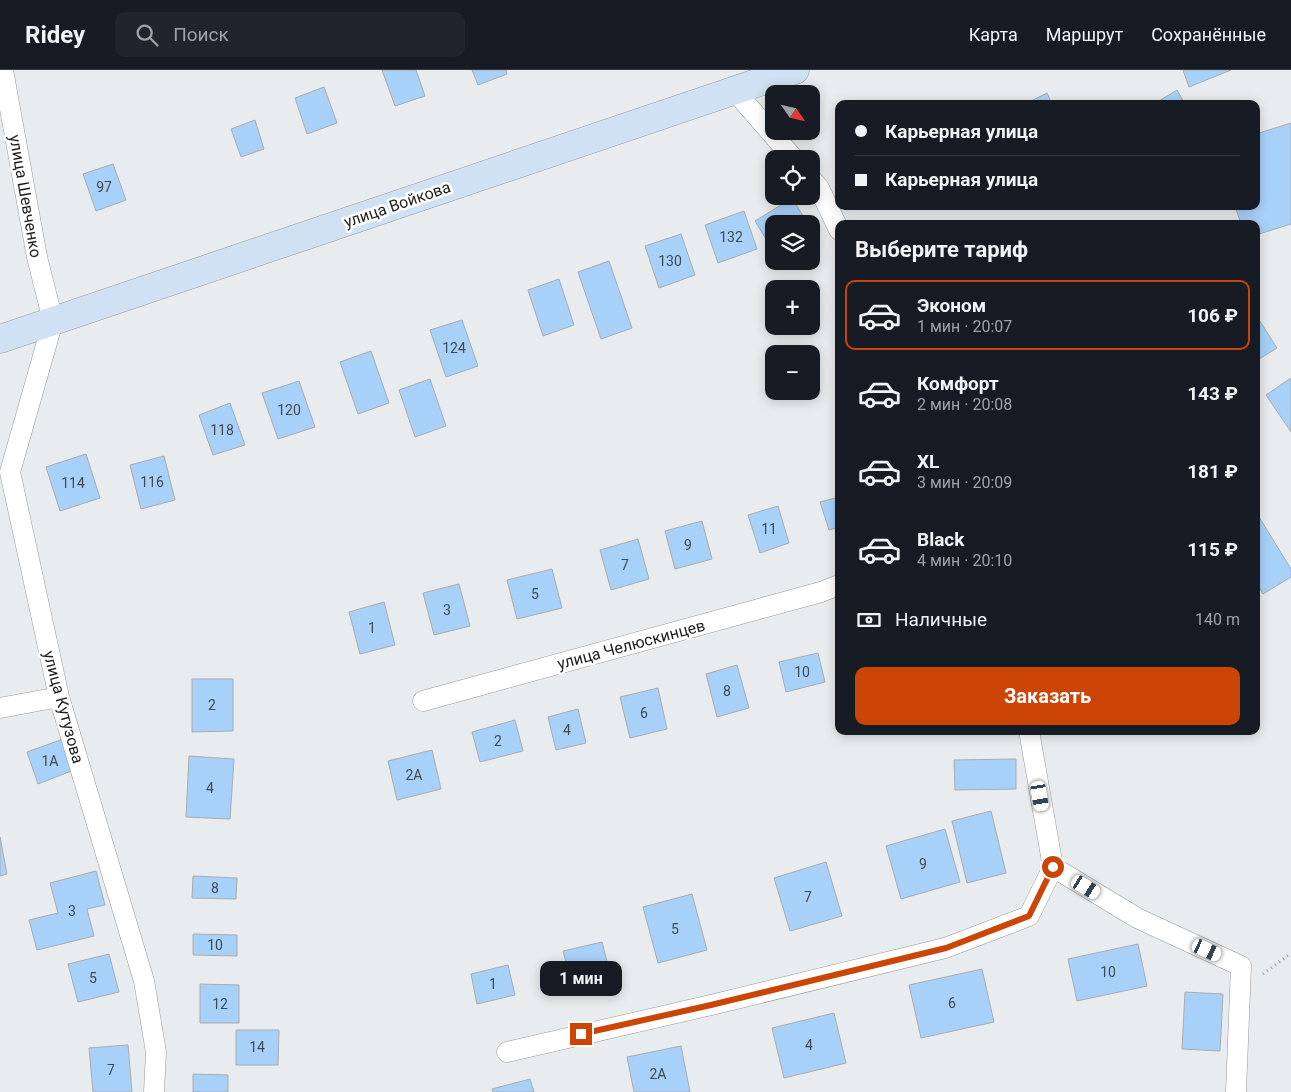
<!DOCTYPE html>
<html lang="ru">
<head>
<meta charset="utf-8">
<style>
	:root { --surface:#171b24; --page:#20242c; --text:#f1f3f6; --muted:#9ea1a6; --line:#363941; --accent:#cb4506 }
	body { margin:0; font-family:Roboto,sans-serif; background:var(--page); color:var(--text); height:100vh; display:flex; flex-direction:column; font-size:19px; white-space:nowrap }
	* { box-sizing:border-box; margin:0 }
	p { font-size:16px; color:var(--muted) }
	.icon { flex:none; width:28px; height:28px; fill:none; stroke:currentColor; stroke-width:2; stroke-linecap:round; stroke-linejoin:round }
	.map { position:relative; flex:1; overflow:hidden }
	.details { position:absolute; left:835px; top:150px; width:425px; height:515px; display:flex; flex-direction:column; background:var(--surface); border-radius:10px; box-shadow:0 2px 12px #0003 }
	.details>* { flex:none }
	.banner { position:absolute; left:835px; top:30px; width:425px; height:110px; border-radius:10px; box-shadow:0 2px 12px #0003; display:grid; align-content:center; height:110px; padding:0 20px; background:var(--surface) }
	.needle { width:32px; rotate:124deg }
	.fabs { position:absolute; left:765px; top:15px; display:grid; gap:10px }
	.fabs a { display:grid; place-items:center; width:55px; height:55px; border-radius:10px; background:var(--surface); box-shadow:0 2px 12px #0003; font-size:25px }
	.end { position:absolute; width:22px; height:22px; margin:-11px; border:6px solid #cb4506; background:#fff; box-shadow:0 0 0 2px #fff }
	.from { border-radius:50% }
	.bubble { position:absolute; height:35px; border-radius:10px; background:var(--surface); box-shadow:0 2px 12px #0003; font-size:16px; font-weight:700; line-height:35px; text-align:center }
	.car { position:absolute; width:15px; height:30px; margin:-15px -8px; border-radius:6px; box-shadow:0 0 4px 1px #0007; background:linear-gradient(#fff 24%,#345 0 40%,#fff 0 76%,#345 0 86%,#fff 0) }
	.banner b { display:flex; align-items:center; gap:18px; height:48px; font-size:19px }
	.banner b+b { border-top:1px solid var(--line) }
	.banner i { width:12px; height:12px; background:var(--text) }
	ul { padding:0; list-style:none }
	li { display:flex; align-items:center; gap:15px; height:70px; margin:0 10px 8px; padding:0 10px; border:2px solid transparent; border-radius:10px }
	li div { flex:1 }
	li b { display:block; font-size:19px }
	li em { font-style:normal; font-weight:700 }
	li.on { border-color:var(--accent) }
	li>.icon { width:45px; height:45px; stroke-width:1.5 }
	h2 { padding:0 20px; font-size:22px; line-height:60px }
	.pay { display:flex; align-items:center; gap:12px; height:55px; padding:0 20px; font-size:19px }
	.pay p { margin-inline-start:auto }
	.button { display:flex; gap:10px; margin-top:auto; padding:10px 20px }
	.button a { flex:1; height:58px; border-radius:10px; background:var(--accent); color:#fff; font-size:20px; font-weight:700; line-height:58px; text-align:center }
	header { display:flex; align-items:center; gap:30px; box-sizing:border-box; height:70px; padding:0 25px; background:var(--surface); border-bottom:1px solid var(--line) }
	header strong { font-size:24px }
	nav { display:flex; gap:28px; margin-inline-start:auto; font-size:18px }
	.search { width:350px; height:45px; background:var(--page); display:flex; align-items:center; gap:12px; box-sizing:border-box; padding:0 18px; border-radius:10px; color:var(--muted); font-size:19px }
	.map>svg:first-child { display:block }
</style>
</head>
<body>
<header>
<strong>Ridey</strong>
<div class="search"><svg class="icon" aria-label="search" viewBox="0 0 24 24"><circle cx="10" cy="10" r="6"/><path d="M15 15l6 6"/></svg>Поиск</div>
<nav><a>Карта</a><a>Маршрут</a><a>Сохранённые</a></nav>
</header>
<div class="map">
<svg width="1291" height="1022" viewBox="0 0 1291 1022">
	<rect width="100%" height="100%" fill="#e9ecee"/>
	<path fill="#a8d1fa" stroke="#a9abae" d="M382,0h34l9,26 -30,10z
		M472,0h34l1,4 -29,11z
		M1183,0h48l-42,17z
		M324,17l13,36 -30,11 -12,-36z
		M1177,20l8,14h-31z
		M1047,23l5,11h-27z
		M255,50l9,29 -23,8 -10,-28z
		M1291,53v101l-35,11v-11h-15l-6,-18h21v-72z
		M113,94l13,36 -30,11 -13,-37z
		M792,128l16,26h-34v28l-19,-31z
		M744,141l13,38 -39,14 -13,-38z
		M681,164l14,41 -36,13 -14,-42z
		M609,191l23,67 -31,11 -23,-67z
		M559,209l15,46 -31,11 -15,-46z
		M1256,245l21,33 -21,13z
		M462,250l16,46 -32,11 -16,-47z
		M371,281l18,52 -31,11 -18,-52z
		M1291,308v54l-25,-37z
		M430,309l16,47 -31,11 -16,-47z
		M299,311l16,46 -37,12 -16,-46z
		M230,333l15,42 -32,10 -14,-40z
		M86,384l14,44 -40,13 -14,-44z
		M164,386l11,44 -34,9 -11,-44z
		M839,427v30l-10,3 -9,-28z
		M778,436l11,37 -29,10 -12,-38z
		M1259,447l32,52v8l-28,17 -7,-12v-63z
		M702,451l10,38 -37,10 -10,-38z
		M638,469l11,40 -38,11 -11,-40z
		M552,499l10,39 -45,11 -10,-39z
		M459,514l11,42 -36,9 -11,-42z
		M384,532l11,43 -35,9 -11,-42z
		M818,583l7,29 -39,10 -7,-30z
		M737,595l12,43 -32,9 -11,-43z
		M192,609h41v52l-41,1z
		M658,618l9,41 -37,9 -10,-41z
		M578,639l8,34 -30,7 -8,-33z
		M515,650l8,31 -43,11 -8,-30z
		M63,669l11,31 -36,14 -11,-32z
		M432,680l9,39 -44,11 -9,-39z
		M189,686l45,3 -4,60 -44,-2z
		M1016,689v30l-61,1 -1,-30z
		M991,741l15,62 -39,10 -15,-62z
		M945,759l15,53 -59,17 -15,-53z
		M0,767l7,37 -7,2z
		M826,792l16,54 -52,15 -16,-53z
		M96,801l9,34 -18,4 7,27 -57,14 -8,-30 29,-7 -8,-30z
		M193,806l44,2 -1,21 -44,-1z
		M692,824l15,56 -49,13 -15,-56z
		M193,864l44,1v21l-44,-1z
		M602,872l8,31 -39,9 -8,-31z
		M1138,874l9,42 -70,15 -9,-42z
		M109,884l10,38 -41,10 -10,-38z
		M508,895l7,30 -38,9 -6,-30z
		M982,899l12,53 -73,16 -12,-53z
		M200,914l39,1v38h-39z
		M1185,922l38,2 -3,57 -38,-2z
		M834,943l12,50 -62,15 -12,-50z
		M236,960h43l-1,35h-42z
		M128,975l4,47h-39l-4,-44z
		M681,976l9,46h-56l-7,-35z
		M193,1004l35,1v17h-35z
		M530,1009l4,13h-41l-1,-3z"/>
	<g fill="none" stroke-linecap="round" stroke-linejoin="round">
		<defs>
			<path id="street" d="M3,0l34,187 16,64 -43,151 49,225 85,284 12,71 -2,40
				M734,20l60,69
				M811,109l8,9 20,42
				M423,631l398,-109 18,-7
				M0,638l59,-11
				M1029,661l24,136 84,51 104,48 -5,126
				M507,982l204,-47 234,-57 84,-32 24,-49"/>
			<path id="secondary" d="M0,269l795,-269"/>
		</defs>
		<use href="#street" stroke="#96989b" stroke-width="21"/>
		<use href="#secondary" stroke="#96989b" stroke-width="29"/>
		<path stroke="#9a9c9d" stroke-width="3" stroke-dasharray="1 4" stroke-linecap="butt" d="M1263,904l28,-21"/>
		<use href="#street" stroke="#fff" stroke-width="20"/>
		<use href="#secondary" stroke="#cfe1f2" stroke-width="28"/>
	</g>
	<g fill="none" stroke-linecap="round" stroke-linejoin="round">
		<path stroke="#cb4506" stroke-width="6" d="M581,964l130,-29 235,-57 83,-32 24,-49"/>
	</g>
	<g text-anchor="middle" stroke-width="5" stroke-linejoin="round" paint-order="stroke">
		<g font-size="14" fill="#3f4954">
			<text x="104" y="122">97</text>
			<text x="731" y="172">132</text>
			<text x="670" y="196">130</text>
			<text x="454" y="283">124</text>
			<text x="289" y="345">120</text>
			<text x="222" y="365">118</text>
			<text x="152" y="417">116</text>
			<text x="73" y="418">114</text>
			<text x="769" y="464">11</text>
			<text x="688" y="480">9</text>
			<text x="625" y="500">7</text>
			<text x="535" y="529">5</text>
			<text x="447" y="545">3</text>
			<text x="372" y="563">1</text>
			<text x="802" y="607">10</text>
			<text x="727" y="626">8</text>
			<text x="212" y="640">2</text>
			<text x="644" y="648">6</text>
			<text x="567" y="665">4</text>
			<text x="498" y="676">2</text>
			<text x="50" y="696">1А</text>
			<text x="414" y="710">2А</text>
			<text x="210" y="723">4</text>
			<text x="923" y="799">9</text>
			<text x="215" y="823">8</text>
			<text x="808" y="832">7</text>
			<text x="72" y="846">3</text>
			<text x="675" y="864">5</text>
			<text x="215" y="880">10</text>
			<text x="1108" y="907">10</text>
			<text x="93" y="913">5</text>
			<text x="493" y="919">1</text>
			<text x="952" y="938">6</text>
			<text x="220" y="939">12</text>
			<text x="809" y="980">4</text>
			<text x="257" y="982">14</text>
			<text x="111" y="1005">7</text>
			<text x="658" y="1009">2А</text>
		</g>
		<g font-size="16" fill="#1c1c1d" stroke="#fff">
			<text transform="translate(26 126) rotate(80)" y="6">улица Шевченко</text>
			<text transform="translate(397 134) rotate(-19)" y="6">улица Войкова</text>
			<text transform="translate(631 574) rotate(-15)" y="6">улица Челюскинцев</text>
			<text transform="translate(64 637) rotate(75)" y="6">улица Кутузова</text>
		</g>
	</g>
</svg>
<div class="fabs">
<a><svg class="needle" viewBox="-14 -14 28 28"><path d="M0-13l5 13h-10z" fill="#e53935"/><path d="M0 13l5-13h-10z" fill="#9ea1a6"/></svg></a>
<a><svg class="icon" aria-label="locate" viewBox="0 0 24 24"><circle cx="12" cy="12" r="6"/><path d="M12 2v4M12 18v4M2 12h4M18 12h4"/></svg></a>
<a><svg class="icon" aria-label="layers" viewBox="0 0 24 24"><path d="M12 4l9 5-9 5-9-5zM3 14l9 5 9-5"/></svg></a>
<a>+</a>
<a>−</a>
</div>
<i class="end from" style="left:1053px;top:797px"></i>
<i class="end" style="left:581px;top:964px"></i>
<div class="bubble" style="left:540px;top:891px;width:82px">1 мин</div>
<i class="car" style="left:1040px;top:726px;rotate:170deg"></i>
<i class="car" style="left:1086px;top:817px;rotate:121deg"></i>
<i class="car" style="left:1207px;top:880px;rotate:115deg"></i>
<div class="banner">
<b><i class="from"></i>Карьерная улица</b>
<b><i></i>Карьерная улица</b>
</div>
<section class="details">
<h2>Выберите тариф</h2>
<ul>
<li class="on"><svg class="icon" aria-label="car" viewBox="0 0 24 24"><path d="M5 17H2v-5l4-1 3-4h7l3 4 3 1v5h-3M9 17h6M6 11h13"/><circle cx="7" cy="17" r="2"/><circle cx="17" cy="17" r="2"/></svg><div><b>Эконом</b><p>1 мин · 20:07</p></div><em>106 ₽</em></li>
<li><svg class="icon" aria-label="car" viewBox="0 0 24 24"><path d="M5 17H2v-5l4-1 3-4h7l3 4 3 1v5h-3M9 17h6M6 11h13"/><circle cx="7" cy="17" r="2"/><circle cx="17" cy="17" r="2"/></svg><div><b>Комфорт</b><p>2 мин · 20:08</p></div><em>143 ₽</em></li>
<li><svg class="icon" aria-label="car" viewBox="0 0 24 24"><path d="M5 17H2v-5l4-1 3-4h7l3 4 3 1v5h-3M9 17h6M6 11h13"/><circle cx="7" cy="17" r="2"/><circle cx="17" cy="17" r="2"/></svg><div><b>XL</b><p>3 мин · 20:09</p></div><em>181 ₽</em></li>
<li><svg class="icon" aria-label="car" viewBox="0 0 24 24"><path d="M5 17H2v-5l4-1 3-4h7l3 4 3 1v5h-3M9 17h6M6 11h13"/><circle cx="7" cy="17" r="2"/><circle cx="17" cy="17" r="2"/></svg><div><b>Black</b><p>4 мин · 20:10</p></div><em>115 ₽</em></li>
</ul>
<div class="pay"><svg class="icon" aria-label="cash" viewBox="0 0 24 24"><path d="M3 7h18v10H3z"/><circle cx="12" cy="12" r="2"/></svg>Наличные<p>140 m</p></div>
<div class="button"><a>Заказать</a></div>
</section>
</div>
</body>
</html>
